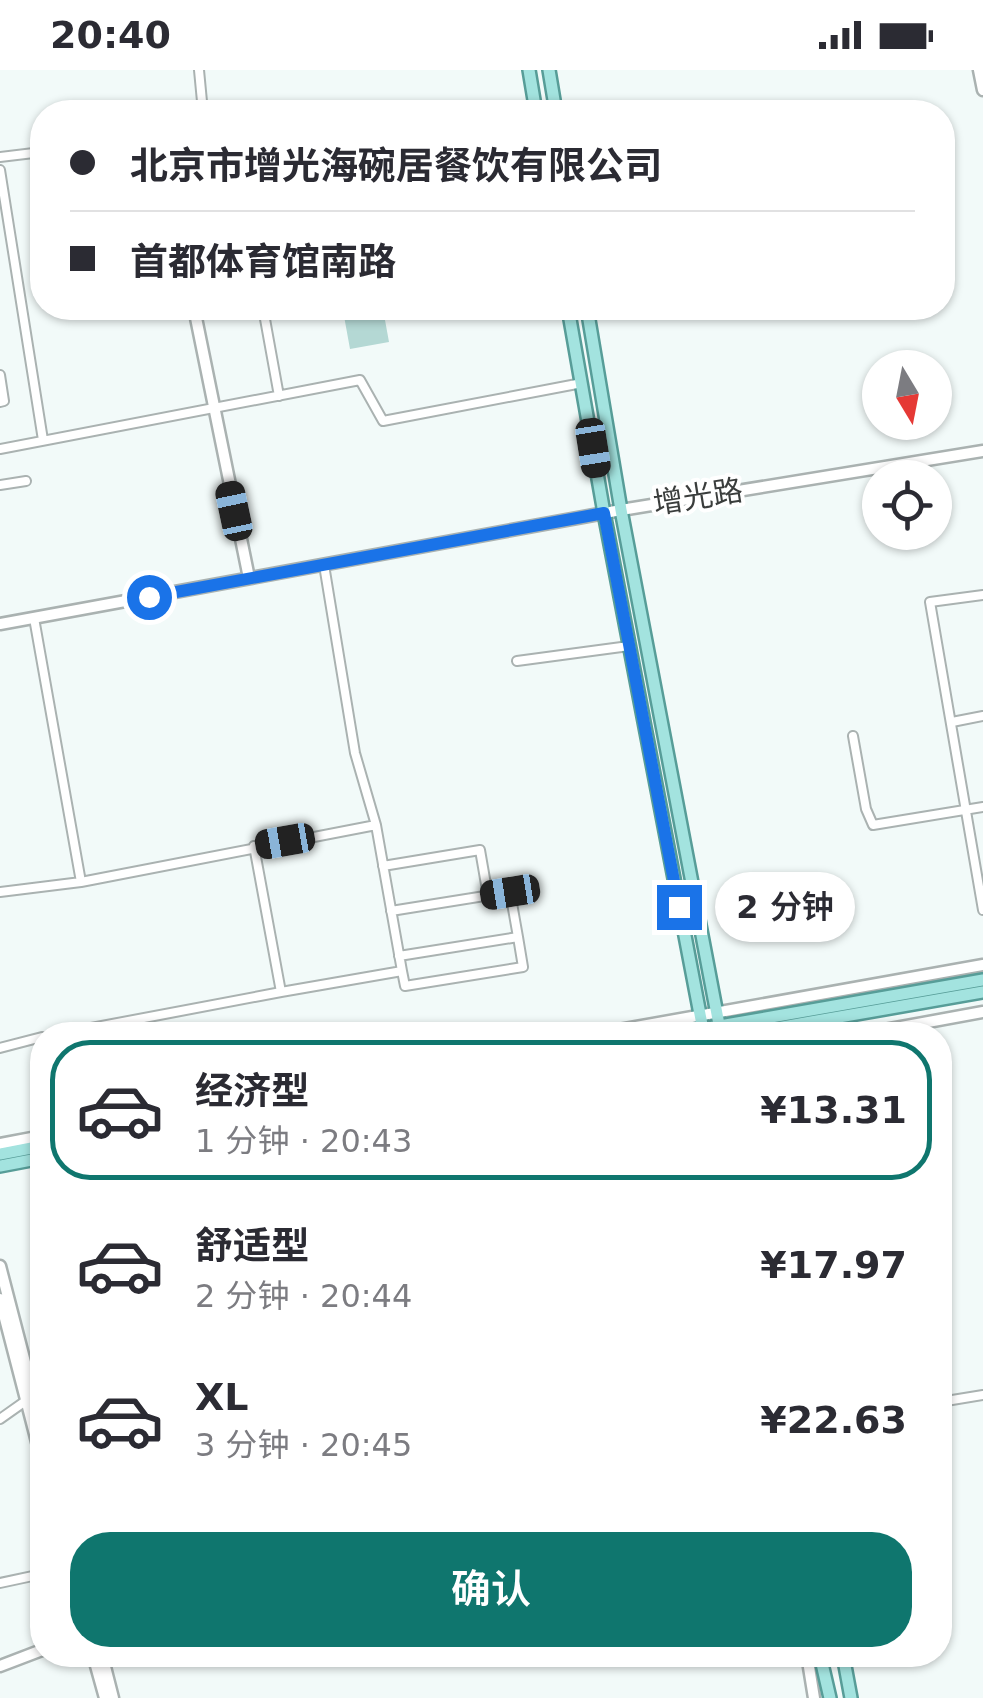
<!DOCTYPE html>
<html lang="zh">
<head>
<meta charset="utf-8">
<style>
	:root { --surface:#fff; --page:#f2f2f3; --text:#2b2b33; --muted:#7c7c81; --line:#e1e1e2; --accent:#0f766e }
	body { margin:0; font-family:"DejaVu Sans","Noto Sans SC",sans-serif; background:var(--page); color:var(--text); height:100vh; display:flex; flex-direction:column; font-size:38px; white-space:nowrap }
	* { box-sizing:border-box; margin:0 }
	p { font-size:32px; color:var(--muted) }
	.icon { flex:none; width:55px; height:55px; fill:none; stroke:currentColor; stroke-width:2; stroke-linecap:round; stroke-linejoin:round }
	.map { position:relative; flex:1; overflow:hidden }
	.panel { position:absolute; left:30px; top:952px; width:922px; height:645px; display:flex; flex-direction:column; background:var(--surface); border-radius:40px; box-shadow:0 2px 8px #0004 }
	.panel>* { flex:none }
	.top-card { position:absolute; left:30px; top:30px; width:925px; height:220px; border-radius:40px; box-shadow:0 2px 8px #0004; display:grid; align-content:center; height:220px; padding:0 40px; background:var(--surface) }
	.needle { width:65px; rotate:170deg }
	.buttons { position:absolute; left:862px; top:280px; display:grid; gap:20px }
	.buttons a { display:grid; place-items:center; width:90px; height:90px; border-radius:50%; background:var(--surface); box-shadow:0 2px 8px #0004; font-size:50px }
	.end { position:absolute; width:45px; height:45px; margin:-22px; border:12px solid #1a73e8; background:#fff; box-shadow:0 0 0 5px #fff }
	.from { border-radius:50% }
	.bubble { position:absolute; height:70px; border-radius:35px; background:var(--surface); box-shadow:0 2px 8px #0004; font-size:32px; font-weight:600; line-height:70px; text-align:center }
	.car { position:absolute; width:30px; height:60px; margin:-30px -15px; border-radius:12px; box-shadow:0 0 8px 2px #0007; background:linear-gradient(#222 24%,#8ab4d8 0 40%,#222 0 76%,#8ab4d8 0 86%,#222 0) }
	.top-card b { display:flex; align-items:center; gap:35px; height:95px; font-size:38px }
	.top-card b+b { border-top:2px solid var(--line) }
	.top-card i { width:25px; height:25px; background:var(--text) }
	ul { padding:18px 0 0; list-style:none }
	li { display:flex; align-items:center; gap:30px; height:140px; margin:0 20px 15px; padding:0 20px; border:5px solid transparent; border-radius:40px }
	li div { flex:1 }
	li b { display:block; font-size:38px }
	li em { font-style:normal; font-weight:600 }
	li.on { border-color:var(--accent) }
	li>.icon { width:90px; height:90px; stroke-width:1.5 }
	.cta { display:flex; gap:20px; margin-top:auto; padding:20px 40px }
	.cta a { flex:1; height:115px; border-radius:40px; background:var(--accent); color:#fff; font-size:40px; font-weight:600; line-height:115px; text-align:center }
	.status { display:flex; justify-content:space-between; align-items:center; height:70px; padding:0 50px; background:var(--surface); direction:ltr }
	.status svg { height:28px; fill:currentColor }
	.map>svg:first-child { display:block }
</style>
</head>
<body>
<div class="status"><b>20:40</b><svg viewBox="0 0 49 12"><path d="M0 12V9h3v3zM5 12V6h3v6zM10 12V3h3v9zM15 12V0h3v12zM26 1h20v11H26zM47 4h2v5h-2z"/></svg></div>
<div class="map">
<svg width="983" height="1628" viewBox="0 0 983 1628">
	<rect width="100%" height="100%" fill="#f2faf9"/>
	<path fill="#b4d8d4" d="M383,239l6,33 -39,7 -6,-33z
		M789,820l6,39 -52,9 -6,-39z"/>
	<g fill="none" stroke-linecap="round" stroke-linejoin="round">
		<defs>
			<path id="street" d="M199,0l4,42
				M0,87l42,-5
				M0,100l43,270
				M263,238l16,88
				M0,305l4,26 -4,1
				M0,379l360,-69 23,41 199,-38
				M0,415l26,-4
				M983,525l-53,7 53,308
				M34,548l47,264
				M517,591l112,-15
				M952,652l31,-6
				M853,666l13,73 7,16 110,-18
				M383,796l97,-16 8,46
				M0,822l81,-10 295,-57
				M391,841l119,-19 8,45
				M399,886l119,-19 5,30 -118,19 -3,-15
				M281,922l121,-21 -26,-146 -21,-72 -31,-188
				M54,965l227,-43 -27,-146
				M0,978l42,-11
				M940,1332l43,-7
				M0,1349l34,-24 8,-1
				M0,1513l42,-9"/>
			<path id="secondary" d="M979,0l4,20
				M194,238l55,270
				M0,554l621,-114 362,-59
				M591,965l392,-70
				M857,965l126,-23
				M0,1074l42,-8
				M0,1196l42,162
				M0,1229l42,162
				M93,1585l12,43
				M102,1585l11,43
				M807,1585l7,43
				M0,1596l42,-16"/>
			<path id="primary" d="M529,0l7,42
				M549,0l7,42
				M568,238l36,205 100,522
				M587,238l34,202 100,525
				M668,965l315,-55
				M736,965l247,-43
				M0,1084l42,-8
				M0,1096l42,-8
				M820,1585l10,43
				M843,1585l8,43"/>
		</defs>
		<use href="#street" stroke="#aab2b1" stroke-width="12"/>
		<use href="#secondary" stroke="#aab2b1" stroke-width="15"/>
		<use href="#primary" stroke="#579d98" stroke-width="16"/>
		<use href="#street" stroke="#fff" stroke-width="8"/>
		<use href="#secondary" stroke="#fff" stroke-width="10"/>
		<use href="#primary" stroke="#a3e3df" stroke-width="11"/>
	</g>
	<g fill="none" stroke-linecap="round" stroke-linejoin="round">
		<path stroke="#1a73e8" stroke-width="12" d="M149,527l455,-84 75,394"/>
	</g>
	<g text-anchor="middle" stroke-width="8" stroke-linejoin="round" paint-order="stroke">
		<g font-size="30" fill="#3a3d3c" stroke="#fff">
			<text transform="translate(698 427) rotate(-9)" y="10">增光路</text>
		</g>
	</g>
</svg>
<div class="buttons">
<a><svg class="needle" viewBox="-14 -14 28 28"><path d="M0-13l5 13h-10z" fill="#e53935"/><path d="M0 13l5-13h-10z" fill="#7c7c81"/></svg></a>
<a><svg class="icon" aria-label="locate" viewBox="0 0 24 24"><circle cx="12" cy="12" r="6"/><path d="M12 2v4M12 18v4M2 12h4M18 12h4"/></svg></a>
</div>
<i class="end from" style="left:149px;top:527px"></i>
<i class="end" style="left:679px;top:837px"></i>
<div class="bubble" style="left:715px;top:802px;width:140px">2 分钟</div>
<i class="car" style="left:593px;top:378px;rotate:171deg"></i>
<i class="car" style="left:234px;top:441px;rotate:348deg"></i>
<i class="car" style="left:285px;top:771px;rotate:260deg"></i>
<i class="car" style="left:510px;top:822px;rotate:261deg"></i>
<div class="top-card">
<b><i class="from"></i>北京市增光海碗居餐饮有限公司</b>
<b><i></i>首都体育馆南路</b>
</div>
<section class="panel">
<ul>
<li class="on"><svg class="icon" aria-label="car" viewBox="0 0 24 24"><path d="M5 17H2v-5l4-1 3-4h7l3 4 3 1v5h-3M9 17h6M6 11h13"/><circle cx="7" cy="17" r="2"/><circle cx="17" cy="17" r="2"/></svg><div><b>经济型</b><p>1 分钟 · 20:43</p></div><em>¥13.31</em></li>
<li><svg class="icon" aria-label="car" viewBox="0 0 24 24"><path d="M5 17H2v-5l4-1 3-4h7l3 4 3 1v5h-3M9 17h6M6 11h13"/><circle cx="7" cy="17" r="2"/><circle cx="17" cy="17" r="2"/></svg><div><b>舒适型</b><p>2 分钟 · 20:44</p></div><em>¥17.97</em></li>
<li><svg class="icon" aria-label="car" viewBox="0 0 24 24"><path d="M5 17H2v-5l4-1 3-4h7l3 4 3 1v5h-3M9 17h6M6 11h13"/><circle cx="7" cy="17" r="2"/><circle cx="17" cy="17" r="2"/></svg><div><b>XL</b><p>3 分钟 · 20:45</p></div><em>¥22.63</em></li>
</ul>
<div class="cta"><a>确认</a></div>
</section>
</div>
</body>
</html>
